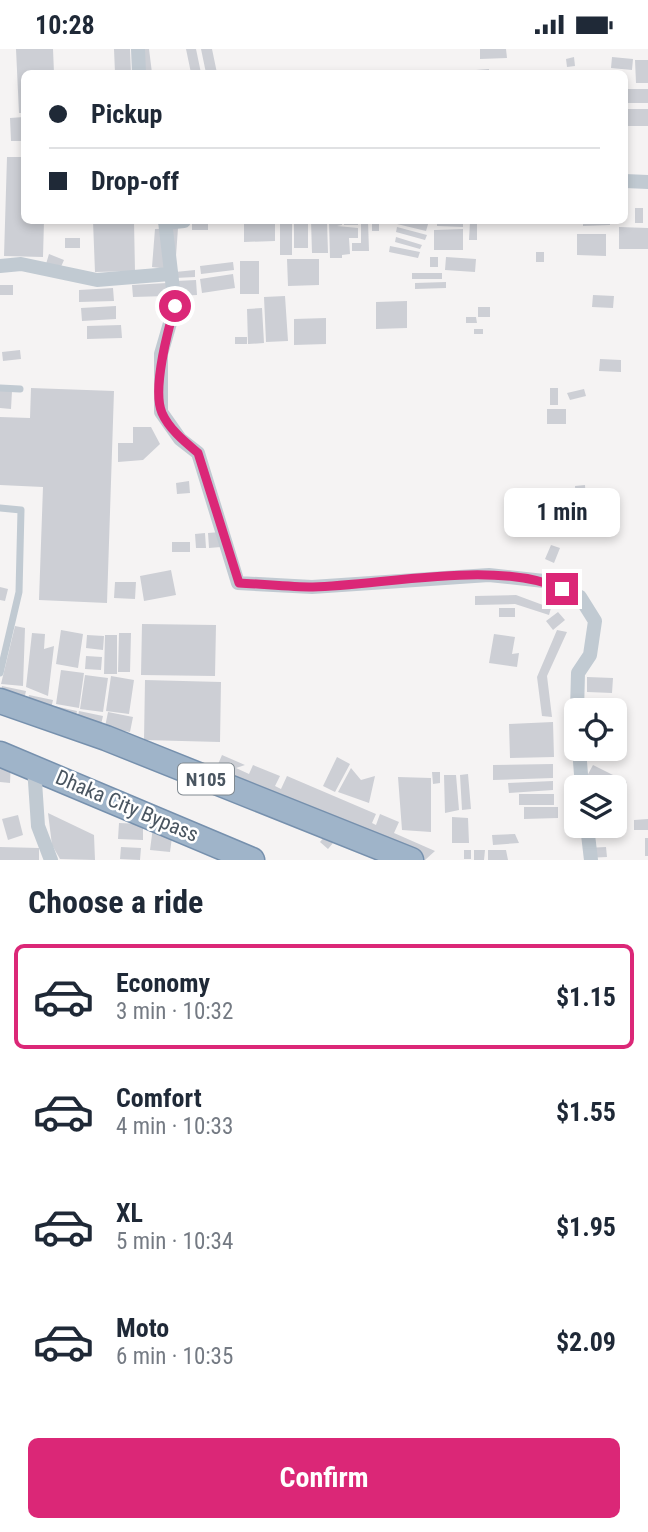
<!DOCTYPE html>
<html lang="en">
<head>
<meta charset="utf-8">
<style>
	:root { --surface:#fff; --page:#f6f6f7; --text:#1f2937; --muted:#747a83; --line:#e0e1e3; --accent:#db2777 }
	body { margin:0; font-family:"Roboto Condensed",sans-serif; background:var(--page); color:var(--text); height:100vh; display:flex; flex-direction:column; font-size:26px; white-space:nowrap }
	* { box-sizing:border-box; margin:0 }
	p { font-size:23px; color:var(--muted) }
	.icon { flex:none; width:38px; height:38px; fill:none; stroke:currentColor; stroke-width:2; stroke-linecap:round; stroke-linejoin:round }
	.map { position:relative; height:811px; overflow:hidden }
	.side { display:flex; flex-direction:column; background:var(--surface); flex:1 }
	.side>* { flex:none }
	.hud { position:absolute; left:21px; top:21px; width:607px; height:154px; border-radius:10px; box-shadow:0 4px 10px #0003; display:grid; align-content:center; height:154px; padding:0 28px; background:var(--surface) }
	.buttons { position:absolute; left:564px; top:649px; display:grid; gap:14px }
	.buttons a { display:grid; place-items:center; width:63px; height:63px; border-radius:10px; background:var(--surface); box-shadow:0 4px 10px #0003; font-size:35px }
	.end { position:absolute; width:32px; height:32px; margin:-16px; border:9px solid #db2777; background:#fff; box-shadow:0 0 0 4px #fff }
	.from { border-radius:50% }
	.bubble { position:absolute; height:49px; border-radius:10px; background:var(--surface); box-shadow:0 4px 10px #0003; font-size:23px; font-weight:700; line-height:49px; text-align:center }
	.hud b { display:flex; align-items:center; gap:24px; height:66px; font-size:26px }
	.hud b+b { border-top:2px solid var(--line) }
	.hud i { width:18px; height:18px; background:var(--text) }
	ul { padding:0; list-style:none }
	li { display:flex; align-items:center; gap:21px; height:105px; margin:0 14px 10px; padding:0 14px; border:4px solid transparent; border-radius:10px }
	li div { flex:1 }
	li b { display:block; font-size:26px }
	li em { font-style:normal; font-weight:700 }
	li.active { border-color:var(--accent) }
	li>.icon { width:63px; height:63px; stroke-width:1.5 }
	h2 { padding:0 28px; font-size:32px; line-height:84px }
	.button { display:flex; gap:14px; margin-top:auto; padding:14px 28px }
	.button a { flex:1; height:80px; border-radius:10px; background:var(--accent); color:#fff; font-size:28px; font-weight:700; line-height:80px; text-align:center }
	.status { display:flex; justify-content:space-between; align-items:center; height:49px; padding:0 35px; background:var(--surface); direction:ltr }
	.status svg { height:19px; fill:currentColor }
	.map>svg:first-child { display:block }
</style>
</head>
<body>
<div class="status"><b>10:28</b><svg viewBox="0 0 49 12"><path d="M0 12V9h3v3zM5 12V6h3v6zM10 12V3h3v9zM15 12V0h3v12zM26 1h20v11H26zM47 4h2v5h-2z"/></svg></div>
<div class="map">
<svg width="648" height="811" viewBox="0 0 648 811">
	<rect width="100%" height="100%" fill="#f5f3f3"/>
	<path fill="#cdcfd5" d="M16,0h37l1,24h-30v40h-5z
		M114,0h16l1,24h-16z
		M143,0h6l3,24h-7z
		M186,0h10l5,24h-10z
		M201,0h11l5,24h-11z
		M480,0h26l1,9 -27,1z
		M574,8l1,9 -8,1 -1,-8z
		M612,8l21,2 -1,11 -21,-2z
		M635,11h13v23h-12z
		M489,20v4h-13v-3z
		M625,40h23v14h-23z
		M625,60h23v17h-23z
		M24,68v24h-13l-1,-23z
		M7,108h17v64h20l-1,36 -39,-1z
		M635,159h8v15h-8z
		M93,172h41l1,50 -40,1z
		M244,172h31v20l-31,1z
		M280,172h12v34h-12z
		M294,172h14v27h-14z
		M311,172h16l1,32h-16z
		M329,172h13v4l-5,1 21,2v10h-9l1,16 -8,1v3h-12z
		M344,172h14v4h-14z
		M361,172h7l1,30h-17v-8h9z
		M372,172h7v10h-7z
		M398,172h31l-3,10 -29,-7z
		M437,172h26v6l-26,-1z
		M470,172h7v19h-8z
		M583,172h27v4l-27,1z
		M192,175h16v6h-16z
		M397,178l30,8 -2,5 -29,-8z
		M619,178l29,1v21h-29z
		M178,179l-3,42 -23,-3 3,-38z
		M463,180v21h-29v-20z
		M577,185h29v22l-29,-1z
		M396,188l26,8 -2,4 -25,-7z
		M65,189h15v10h-15z
		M390,197l30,6 -2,6 -29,-6z
		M536,203h8v10h-8z
		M49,205l15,6 -4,9 -14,-5z
		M430,208h8v10h-8z
		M446,208l30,2 -1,13 -30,-2z
		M287,210h32v26l-31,1z
		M240,212h19v33h-19z
		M233,213l1,8 -33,4 -1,-8z
		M195,221v7l-20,1v-6z
		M412,224h30v6h-30z
		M233,225l2,14 -33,5 -2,-14z
		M196,231l1,15 -20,1 -1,-15z
		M446,233v6l-31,1v-6z
		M167,234v13l-34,1 -1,-12z
		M0,236h13v10h-13z
		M113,239l1,13 -35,1v-12z
		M593,246l21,1 -1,12 -21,-1z
		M285,247l3,45 -22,1 -2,-45z
		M407,252v27l-31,1v-27z
		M116,257v13l-34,2 -1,-13z
		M478,258h12v10h-12z
		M262,259l2,35 -16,1 -1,-35z
		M466,268h10l1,6h-11z
		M326,269v26l-32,1v-26z
		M121,276l1,13 -35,1v-13z
		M474,280h9v5h-9z
		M235,288h12v7h-12z
		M20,301l1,9 -18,2 -1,-9z
		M600,310l21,1v12l-22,-1z
		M31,339l83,3 -7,212 -68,-3 4,-113 -43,-2v-68l30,1z
		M550,339h8v17h-8z
		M584,340l2,7 -16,4 -3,-7z
		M0,341l12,1 -1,18 -11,-1z
		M547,360h19v15h-19z
		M133,378h18l9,17 -17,16 -25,2v-19h15z
		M189,432l1,12 -13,1 -1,-11z
		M585,436l1,15 -10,1 -1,-15z
		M566,440v15l-10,1v-15z
		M570,461l1,15 -10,1 -1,-15z
		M220,483l1,15 -12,1 -1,-15z
		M205,484l1,15h-10l-1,-14z
		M172,493h18v10h-18z
		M551,496l9,3 -6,15 -9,-4z
		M171,521l5,25 -32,6 -4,-25z
		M115,533h21l-1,17 -21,-1z
		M0,538l8,2 -3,12 -5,-1z
		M516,546l35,13 -2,7 -34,-11 -40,1v-9z
		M499,559h16v9h-16z
		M558,563l7,8 -12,10 -7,-9z
		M142,575l74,1 -1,51 -74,-1z
		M15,577l10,2 -2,58 -22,-2z
		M61,581l22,4 -5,34 -22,-4z
		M557,581l10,2 -20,44 5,41 -10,-1 -5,-39z
		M32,584l13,1 -1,15 10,-3 -6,50 -22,-9z
		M119,584h12l-1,39h-12z
		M494,585l21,3 -3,17 7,-1 -2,14 -28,-4z
		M87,586l17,1 -1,14 -17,-2z
		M105,586h12v39h-13z
		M86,607l16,1 -1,13 -16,-1z
		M61,621l23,3 -5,35 -23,-4z
		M85,626l23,3 -5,34 -23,-3z
		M111,627l23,4 -5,34 -23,-3z
		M587,628l26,1 -1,15 -25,-1z
		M145,631l76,2 -1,60 -76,-2z
		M2,637l24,5 -3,13 -23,-8z
		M29,646l24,5 -3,13 -24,-5z
		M591,655l23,1v6h-24z
		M54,657l23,5 -2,9 -23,-4z
		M79,662l24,5 -3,13 -24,-5z
		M108,663l25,5 -3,15 -25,-5z
		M553,673l1,35 -44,1 -1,-34z
		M222,706l23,10 -9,3 13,6 4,-9 27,11 -5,10 6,3 6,-13 89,38 -4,9 4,2 4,-11 19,8 -5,11 41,18 -10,9 -209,-91z
		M337,708l13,7 -15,28 -12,-6z
		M0,711l11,1 -1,22 -10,-1z
		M553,715v14l-60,2v-15z
		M593,716l34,17 -6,12 -7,-7 -27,-11z
		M351,719l10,12 14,-4 -6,27 -31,-11z
		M432,723h8v11l-7,1z
		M468,725l3,35 -9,1 -2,-35z
		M444,726h12l3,35 -14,3z
		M398,728l33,1v54l-29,-2z
		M553,732v9l-44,3 -1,-10z
		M519,745h35v11h-35z
		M614,747l8,4 -8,15z
		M524,758h34v11l-34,1z
		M48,764l46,22 1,25 -35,-1 -8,-14z
		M18,766l5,20 -15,5 -6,-21z
		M452,768l16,1 1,25h-17z
		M648,770v11h-14v-10z
		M119,774l24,1v16l-25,-1z
		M153,778l20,3 -3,22 -20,-2z
		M329,782l9,6 -10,12 -8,-7z
		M515,785l4,9 -26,2 -1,-10z
		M645,789h3v18h-3z
		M0,798l39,1v12h-39z
		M121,798l20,1 -1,12 -20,-1z
		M606,798l1,10 -21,1 -1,-10z
		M464,801h7v9h-7z
		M474,801h11l-1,10h-10z
		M488,801h18l2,10h-20z"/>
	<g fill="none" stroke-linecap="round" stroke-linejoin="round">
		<defs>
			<path id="trunk" d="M0,652l106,37 305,122
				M0,705l252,106"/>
		</defs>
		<use href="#trunk" stroke="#7690ad" stroke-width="27"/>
		<path stroke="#c1cad2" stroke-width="7" d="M0,339l20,1
			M0,459l21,2 -2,82 -19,81"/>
		<path stroke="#c1cad2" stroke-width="14" d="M138,0l1,24
			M625,132l23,1
			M165,172l10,85 -14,48v58l19,27 18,14 40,130 74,4 177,-12 55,6 36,16 15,24 -5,34 -12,18 -1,38
			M165,174l19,-2
			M0,217l21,-2 76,16 73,-6
			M579,700l3,38
			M34,718l4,59 13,34
			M587,777l4,34"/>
		<use href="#trunk" stroke="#9fb4c9" stroke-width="24"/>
	</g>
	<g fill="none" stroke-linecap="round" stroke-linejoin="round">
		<path stroke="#db2777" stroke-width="9" d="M175,257c-7,24 -23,84 -13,107 7,16 23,29 36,40l41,130c24,1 50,4 74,4 72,-2 184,-28 249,2"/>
	</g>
	<g text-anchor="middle" stroke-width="5" stroke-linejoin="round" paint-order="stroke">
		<rect fill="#fff" stroke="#808990" stroke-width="2" x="178" y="714.5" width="56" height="31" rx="5"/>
		<g font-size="19" font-weight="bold" fill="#4a5661">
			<text x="206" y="737">N105</text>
		</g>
		<g font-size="21" fill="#4a5661" stroke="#fff">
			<text transform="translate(127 757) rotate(23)" y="7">Dhaka City Bypass</text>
		</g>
	</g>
</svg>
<div class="buttons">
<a><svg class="icon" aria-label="locate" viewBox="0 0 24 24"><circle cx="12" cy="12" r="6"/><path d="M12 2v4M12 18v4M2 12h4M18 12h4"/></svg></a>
<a><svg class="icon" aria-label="layers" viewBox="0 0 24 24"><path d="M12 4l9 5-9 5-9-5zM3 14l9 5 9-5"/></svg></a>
</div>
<i class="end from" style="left:175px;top:257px"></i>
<i class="end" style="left:562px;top:540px"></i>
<div class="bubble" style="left:504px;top:439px;width:116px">1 min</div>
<div class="hud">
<b><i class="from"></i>Pickup</b>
<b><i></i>Drop-off</b>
</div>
</div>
<section class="side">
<h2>Choose a ride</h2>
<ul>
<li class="active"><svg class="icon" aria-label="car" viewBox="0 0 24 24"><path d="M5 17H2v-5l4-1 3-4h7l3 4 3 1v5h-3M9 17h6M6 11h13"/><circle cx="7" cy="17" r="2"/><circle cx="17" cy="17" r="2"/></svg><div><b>Economy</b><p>3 min · 10:32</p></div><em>$1.15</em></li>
<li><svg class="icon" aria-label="car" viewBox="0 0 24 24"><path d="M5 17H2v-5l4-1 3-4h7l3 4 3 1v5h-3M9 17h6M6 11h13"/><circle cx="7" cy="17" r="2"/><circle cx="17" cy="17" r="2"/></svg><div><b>Comfort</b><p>4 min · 10:33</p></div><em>$1.55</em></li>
<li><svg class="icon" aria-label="car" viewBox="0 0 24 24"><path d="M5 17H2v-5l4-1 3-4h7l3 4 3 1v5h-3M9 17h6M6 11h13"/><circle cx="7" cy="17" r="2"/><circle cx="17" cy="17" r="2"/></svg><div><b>XL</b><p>5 min · 10:34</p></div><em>$1.95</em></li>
<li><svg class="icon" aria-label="car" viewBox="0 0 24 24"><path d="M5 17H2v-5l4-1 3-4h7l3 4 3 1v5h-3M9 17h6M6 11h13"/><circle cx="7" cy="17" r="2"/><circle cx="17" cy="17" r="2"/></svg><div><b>Moto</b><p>6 min · 10:35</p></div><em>$2.09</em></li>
</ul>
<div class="button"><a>Confirm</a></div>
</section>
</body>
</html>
